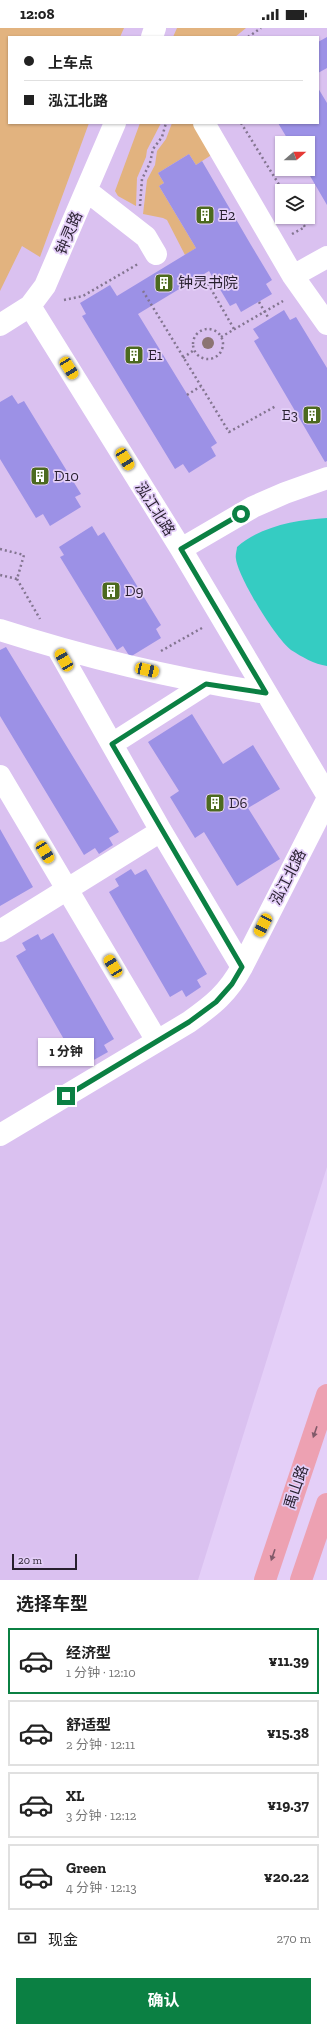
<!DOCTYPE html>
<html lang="zh">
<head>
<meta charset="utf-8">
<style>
	:root { --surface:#fff; --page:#f6f6f6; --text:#222; --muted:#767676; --line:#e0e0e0; --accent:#0b8043 }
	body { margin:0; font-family:"Zilla Slab","Noto Sans SC",serif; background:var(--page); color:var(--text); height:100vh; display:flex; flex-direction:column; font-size:15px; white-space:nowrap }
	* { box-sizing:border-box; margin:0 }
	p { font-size:13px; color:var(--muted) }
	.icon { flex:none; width:22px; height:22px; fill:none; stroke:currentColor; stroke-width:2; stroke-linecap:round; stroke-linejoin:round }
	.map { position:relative; height:1552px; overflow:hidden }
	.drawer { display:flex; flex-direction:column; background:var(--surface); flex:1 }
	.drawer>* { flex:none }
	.top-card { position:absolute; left:8px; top:8px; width:311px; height:88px; border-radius:0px; box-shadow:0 1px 3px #0004; display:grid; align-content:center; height:88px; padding:0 16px; background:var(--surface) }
	.needle { width:26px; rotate:70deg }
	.controls { position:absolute; left:275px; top:108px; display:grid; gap:8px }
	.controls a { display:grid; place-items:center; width:40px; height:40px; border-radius:0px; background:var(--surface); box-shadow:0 1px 3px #0004; font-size:20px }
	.scale { position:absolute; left:12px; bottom:10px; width:65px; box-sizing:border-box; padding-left:4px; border:2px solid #271f2e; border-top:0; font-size:11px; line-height:14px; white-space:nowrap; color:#271f2e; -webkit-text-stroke:3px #e4cff8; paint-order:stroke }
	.end { position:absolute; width:18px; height:18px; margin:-9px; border:5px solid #0b8043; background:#fff; box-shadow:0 0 0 2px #fff }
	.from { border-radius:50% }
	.bubble { position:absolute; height:28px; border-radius:0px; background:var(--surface); box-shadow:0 1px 3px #0004; font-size:13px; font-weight:700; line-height:28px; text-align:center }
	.car { position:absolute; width:12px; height:24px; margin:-12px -6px; border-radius:5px; box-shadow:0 0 3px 1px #0007; background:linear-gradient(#f5c518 24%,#345 0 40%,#f5c518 0 76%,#345 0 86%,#f5c518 0) }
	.top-card b { display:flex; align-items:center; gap:14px; height:38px; font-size:15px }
	.top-card b+b { border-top:1px solid var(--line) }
	.top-card i { width:10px; height:10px; background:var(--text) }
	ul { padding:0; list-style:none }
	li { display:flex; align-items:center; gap:12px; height:66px; margin:0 8px 6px; padding:0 8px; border:2px solid var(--line); border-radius:0px }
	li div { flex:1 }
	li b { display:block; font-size:15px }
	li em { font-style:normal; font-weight:700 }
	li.current { border-color:var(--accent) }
	li>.icon { width:36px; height:36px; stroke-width:1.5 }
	h2 { padding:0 16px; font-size:18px; line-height:48px }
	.pay { display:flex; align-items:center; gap:10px; height:44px; padding:0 16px; font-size:15px }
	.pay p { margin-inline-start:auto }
	.action { display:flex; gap:8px; margin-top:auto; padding:8px 16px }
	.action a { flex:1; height:46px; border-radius:0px; background:var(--accent); color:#fff; font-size:16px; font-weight:700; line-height:46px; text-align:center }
	.status { display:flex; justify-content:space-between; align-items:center; height:28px; padding:0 20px; background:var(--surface); direction:ltr }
	.status svg { height:11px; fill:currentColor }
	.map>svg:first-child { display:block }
</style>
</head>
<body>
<div class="status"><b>12:08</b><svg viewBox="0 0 49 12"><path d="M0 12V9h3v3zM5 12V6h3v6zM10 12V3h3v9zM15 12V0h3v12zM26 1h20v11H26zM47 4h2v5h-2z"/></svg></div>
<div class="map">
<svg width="327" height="1552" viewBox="0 0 327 1552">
	<rect width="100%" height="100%" fill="#e4cff8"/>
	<path fill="#dac1f0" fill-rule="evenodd" d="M0,0h327v1139l-129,413h-198zM9,9h309v86h-309zM282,115h26v26h-26zM282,163h26v26h-26z"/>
	<path fill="#e2b37f" d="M0,0h124l-4,9h-111v86h80l-49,134 -18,-11 -22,45z
		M177,0h69l-11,9h-62z
		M140,95h21l-14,27 -1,7 -9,21 -1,28 -18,-10 -3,-5z
		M172,95h22l19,31 -17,11 -7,-11 -31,19 6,10 -5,3 37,62 -11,7 -18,-35 -4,-2 -20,-4 4,-34 8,-15 2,-14 9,-12z"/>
	<path fill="#35ccc2" d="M327,490v148c-13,-2 -25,-9 -36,-16 -15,-11 -53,-73 -55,-91 -1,-4 1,-9 1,-12 24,-21 59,-27 90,-29z"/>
	<path fill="#9c91e6" d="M327,9v31l-9,5v-31z
		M318,60l9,15v102l-21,-36h2v-26h-18l-12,-20h40z
		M189,126l7,11 6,-4 49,84 21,35 -6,4 6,10 -31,18 -5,-9 -6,3 -21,-35 -71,43 79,129 -6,4 5,9 -27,17 -6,-9 -8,5 -93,-153 4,-2 -6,-11 30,-18 7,11 79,-48 -37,-62 5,-3 -6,-10z
		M284,282l6,10 6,-3 31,51v93l-2,1 -71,-121 5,-3 -6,-9z
		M12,367l6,9 6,-3 57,93 -6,3 6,10 -31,19 -7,-12 -7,4 -36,-59v-57z
		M92,498l6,10 6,-4 57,93 -5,4 5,9 -31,19 -7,-11 -6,4 -57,-93 4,-2 -5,-8z
		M6,619l113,185 -10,6 4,7 -14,9 -4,-6 -11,7 -84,-139v-66z
		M192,686l31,50 30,-19 27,44 -32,19 32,51 -43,27 -33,-54 -9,6 -25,-41 9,-6 -31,-49z
		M0,801l33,58 -33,19z
		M131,841l4,6 11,-6 61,105 -10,6 4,7 -15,10 -4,-7 -12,7 -61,-105 10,-6 -4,-7z
		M53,905l61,106 -10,6 4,7 -16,9 -3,-6 -12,7 -61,-106 10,-6 -4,-7 16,-9 3,6z"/>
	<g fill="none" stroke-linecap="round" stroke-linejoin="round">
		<path stroke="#837590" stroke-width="2.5" stroke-dasharray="2 3" stroke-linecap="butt" d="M248,9l13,-9
			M241,95l42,68
			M140,178l2,-27 8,-16 3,-14 9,-12 4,-14
			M292,206l13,-7 -6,-10
			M203,247l31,54
			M143,263l86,141 47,-26
			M64,272l19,-4 55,-32
			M259,274l10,17
			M193 316a15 15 0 1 1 30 0a15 15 0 1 1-30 0Z
			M221,309l62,-36
			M183,330l11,-8
			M187,367l14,-9
			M0,521l24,6 -7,24 -17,-4
			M17,551l23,40
			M161,623l41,-23"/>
		<path stroke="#fff" stroke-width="22" d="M152,9l3,-9
			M204,95l89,153 34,48
			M87,163l59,46 10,17
			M293,248l34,-19
			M30,278l151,243 146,246
			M0,297l30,-19 15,-20 70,-163
			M181,521l72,-42 32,-14 42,-15
			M0,602c87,28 176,49 266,63
			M58,621l103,182 81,136
			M112,716l94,-60
			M0,748l157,265
			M0,903l161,-100
			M0,1107l189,-113c24,-17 39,-29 53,-55l85,-167"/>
		<path stroke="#eda1b2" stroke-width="22" d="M265,1552l62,-185
			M301,1552l26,-76"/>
	</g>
	<circle fill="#8c7473" cx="208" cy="315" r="6"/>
	<defs><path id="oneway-solid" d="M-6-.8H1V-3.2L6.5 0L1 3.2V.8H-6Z"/></defs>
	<g fill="#805a69">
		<use href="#oneway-solid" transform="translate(315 1404) rotate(109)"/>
		<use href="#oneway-solid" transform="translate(273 1527) rotate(109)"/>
	</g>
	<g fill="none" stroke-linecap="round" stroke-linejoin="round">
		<path stroke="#0b8043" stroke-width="5" d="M66,1068l123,-74 27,-20 16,-18 10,-17 -130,-223 94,-60 60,9 -85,-144 60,-35"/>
	</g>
	<defs>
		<symbol id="building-square" viewBox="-11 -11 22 22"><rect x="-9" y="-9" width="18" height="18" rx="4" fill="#4c6a1f" stroke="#e4cff8"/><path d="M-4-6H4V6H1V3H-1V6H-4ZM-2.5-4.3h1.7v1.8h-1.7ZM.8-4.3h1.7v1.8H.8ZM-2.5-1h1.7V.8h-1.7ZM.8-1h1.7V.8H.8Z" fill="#fff"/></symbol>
	</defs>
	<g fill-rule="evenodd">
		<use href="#building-square" x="194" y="176" width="22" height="22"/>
		<use href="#building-square" x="153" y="244" width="22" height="22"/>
		<use href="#building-square" x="123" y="316" width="22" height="22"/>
		<use href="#building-square" x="301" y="376" width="22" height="22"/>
		<use href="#building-square" x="29" y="437" width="22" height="22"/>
		<use href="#building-square" x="100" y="552" width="22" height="22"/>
		<use href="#building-square" x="204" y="764" width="22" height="22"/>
	</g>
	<g text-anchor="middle" stroke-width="3.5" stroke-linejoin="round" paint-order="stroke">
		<g font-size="15" fill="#271f2e" stroke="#e4cff8" text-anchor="start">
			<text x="219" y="192">E2</text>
			<text x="178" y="260">钟灵书院</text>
			<text x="148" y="332">E1</text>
			<text x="298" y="392" text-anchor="end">E3</text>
			<text x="54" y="453">D10</text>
			<text x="125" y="568">D9</text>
			<text x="229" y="780">D6</text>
		</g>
		<g font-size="15" fill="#271f2e" stroke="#e4cff8">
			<text transform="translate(69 205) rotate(-67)" y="5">钟灵路</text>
			<text transform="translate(155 481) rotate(58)" y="5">泓江北路</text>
			<text transform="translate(288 849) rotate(-63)" y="5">泓江北路</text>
			<text transform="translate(296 1459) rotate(-71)" y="5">禹山路</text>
		</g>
	</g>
</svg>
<div class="controls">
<a><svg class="needle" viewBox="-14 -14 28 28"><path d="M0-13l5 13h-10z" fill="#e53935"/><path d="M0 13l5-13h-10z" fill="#767676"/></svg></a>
<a><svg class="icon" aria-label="layers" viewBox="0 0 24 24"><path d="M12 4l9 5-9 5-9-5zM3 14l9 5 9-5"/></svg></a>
</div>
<div class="scale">20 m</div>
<i class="end from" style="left:241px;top:486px"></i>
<i class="end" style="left:66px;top:1068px"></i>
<div class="bubble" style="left:38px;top:1010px;width:56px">1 分钟</div>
<i class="car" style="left:69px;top:340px;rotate:148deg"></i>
<i class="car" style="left:125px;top:431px;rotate:148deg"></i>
<i class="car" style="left:64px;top:632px;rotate:330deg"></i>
<i class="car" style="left:147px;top:642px;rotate:103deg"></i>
<i class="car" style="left:45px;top:824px;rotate:149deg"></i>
<i class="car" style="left:263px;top:897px;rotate:207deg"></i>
<i class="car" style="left:113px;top:938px;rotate:329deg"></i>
<div class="top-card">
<b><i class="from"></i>上车点</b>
<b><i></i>泓江北路</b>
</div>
</div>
<section class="drawer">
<h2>选择车型</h2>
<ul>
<li class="current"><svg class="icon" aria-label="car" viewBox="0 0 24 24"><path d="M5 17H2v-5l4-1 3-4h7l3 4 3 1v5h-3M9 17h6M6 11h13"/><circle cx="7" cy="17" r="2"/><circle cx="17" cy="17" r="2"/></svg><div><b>经济型</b><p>1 分钟 · 12:10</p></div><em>¥11.39</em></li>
<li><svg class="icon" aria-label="car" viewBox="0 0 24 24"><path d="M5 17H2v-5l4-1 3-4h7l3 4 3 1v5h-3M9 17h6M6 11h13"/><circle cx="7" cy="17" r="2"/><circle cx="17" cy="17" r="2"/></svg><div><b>舒适型</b><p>2 分钟 · 12:11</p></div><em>¥15.38</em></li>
<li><svg class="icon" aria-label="car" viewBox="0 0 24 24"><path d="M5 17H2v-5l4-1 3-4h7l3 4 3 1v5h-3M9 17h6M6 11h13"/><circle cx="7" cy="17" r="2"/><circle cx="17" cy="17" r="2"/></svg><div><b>XL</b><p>3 分钟 · 12:12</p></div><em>¥19.37</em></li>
<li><svg class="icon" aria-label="car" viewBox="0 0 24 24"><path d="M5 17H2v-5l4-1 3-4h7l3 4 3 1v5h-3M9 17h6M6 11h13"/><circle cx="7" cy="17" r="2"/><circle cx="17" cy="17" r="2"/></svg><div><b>Green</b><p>4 分钟 · 12:13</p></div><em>¥20.22</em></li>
</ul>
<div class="pay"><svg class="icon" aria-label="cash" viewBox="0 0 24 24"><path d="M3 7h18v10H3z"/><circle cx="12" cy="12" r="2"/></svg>现金<p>270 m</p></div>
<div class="action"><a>确认</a></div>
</section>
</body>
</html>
